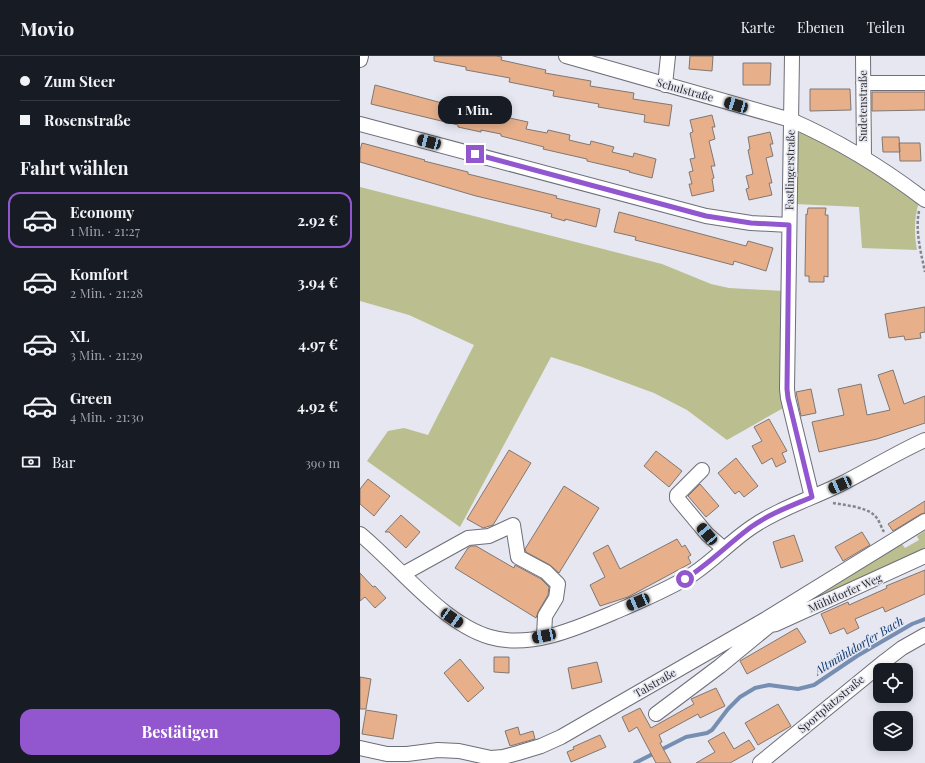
<!DOCTYPE html>
<html lang="de">
<head>
<meta charset="utf-8">
<style>
	:root { --surface:#171b24; --page:#242831; --text:#f1f3f6; --muted:#9ea1a6; --line:#363941; --accent:#9257ce }
	body { margin:0; font-family:"Playfair Display",serif; background:var(--page); color:var(--text); height:100vh; display:flex; flex-direction:column; font-size:15px; white-space:nowrap }
	* { box-sizing:border-box; margin:0 }
	p { font-size:13px; color:var(--muted) }
	.icon { flex:none; width:22px; height:22px; fill:none; stroke:currentColor; stroke-width:2; stroke-linecap:round; stroke-linejoin:round }
	.map { position:relative; flex:1; overflow:hidden }
	.panel { display:flex; flex-direction:column; background:var(--surface); width:360px }
	.panel>* { flex:none }
	.top-card { display:grid; align-content:center; height:88px; padding:0 20px; background:var(--surface) }
	.tools { position:absolute; left:513px; top:607px; display:grid; gap:8px }
	.tools a { display:grid; place-items:center; width:40px; height:40px; border-radius:8px; background:var(--surface); box-shadow:0 2px 10px #0003; font-size:20px }
	.end { position:absolute; width:18px; height:18px; margin:-9px; border:5px solid #9257ce; background:#fff; box-shadow:0 0 0 2px #fff }
	.from { border-radius:50% }
	.bubble { position:absolute; height:28px; border-radius:12px; background:var(--surface); box-shadow:0 2px 10px #0003; font-size:13px; font-weight:700; line-height:28px; text-align:center }
	.car { position:absolute; width:12px; height:24px; margin:-12px -6px; border-radius:5px; box-shadow:0 0 3px 1px #0007; background:linear-gradient(#222 24%,#8ab4d8 0 40%,#222 0 76%,#8ab4d8 0 86%,#222 0) }
	.top-card b { display:flex; align-items:center; gap:14px; height:38px; font-size:15px }
	.top-card b+b { border-top:1px solid var(--line) }
	.top-card i { width:10px; height:10px; background:var(--text) }
	ul { padding:0; list-style:none }
	li { display:flex; align-items:center; gap:12px; height:56px; margin:0 8px 6px; padding:0 12px; border:2px solid transparent; border-radius:12px }
	li div { flex:1 }
	li b { display:block; font-size:15px }
	li em { font-style:normal; font-weight:700 }
	li.selected { border-color:var(--accent) }
	li>.icon { width:36px; height:36px; stroke-width:1.5 }
	h2 { padding:0 20px; font-size:18px; line-height:48px }
	.pay { display:flex; align-items:center; gap:10px; height:44px; padding:0 20px; font-size:15px }
	.pay p { margin-inline-start:auto }
	.action { display:flex; gap:8px; margin-top:auto; padding:8px 20px }
	.action a { flex:1; height:46px; border-radius:12px; background:var(--accent); color:#fff; font-size:16px; font-weight:700; line-height:46px; text-align:center }
	header { display:flex; align-items:center; gap:24px; box-sizing:border-box; height:56px; padding:0 20px; background:var(--surface); border-bottom:1px solid var(--line) }
	header strong { font-size:19px }
	nav { display:flex; gap:22px; margin-inline-start:auto; font-size:14px }
	main { display:flex; flex:1; min-height:0 }
	.map>svg:first-child { display:block }
</style>
</head>
<body>
<header>
<strong>Movio</strong>
<nav><a>Karte</a><a>Ebenen</a><a>Teilen</a></nav>
</header>
<main>
<section class="panel">
<div class="top-card">
<b><i class="from"></i>Zum Steer</b>
<b><i></i>Rosenstraße</b>
</div>
<h2>Fahrt wählen</h2>
<ul>
<li class="selected"><svg class="icon" aria-label="car" viewBox="0 0 24 24"><path d="M5 17H2v-5l4-1 3-4h7l3 4 3 1v5h-3M9 17h6M6 11h13"/><circle cx="7" cy="17" r="2"/><circle cx="17" cy="17" r="2"/></svg><div><b>Economy</b><p>1 Min. · 21:27</p></div><em>2.92 €</em></li>
<li><svg class="icon" aria-label="car" viewBox="0 0 24 24"><path d="M5 17H2v-5l4-1 3-4h7l3 4 3 1v5h-3M9 17h6M6 11h13"/><circle cx="7" cy="17" r="2"/><circle cx="17" cy="17" r="2"/></svg><div><b>Komfort</b><p>2 Min. · 21:28</p></div><em>3.94 €</em></li>
<li><svg class="icon" aria-label="car" viewBox="0 0 24 24"><path d="M5 17H2v-5l4-1 3-4h7l3 4 3 1v5h-3M9 17h6M6 11h13"/><circle cx="7" cy="17" r="2"/><circle cx="17" cy="17" r="2"/></svg><div><b>XL</b><p>3 Min. · 21:29</p></div><em>4.97 €</em></li>
<li><svg class="icon" aria-label="car" viewBox="0 0 24 24"><path d="M5 17H2v-5l4-1 3-4h7l3 4 3 1v5h-3M9 17h6M6 11h13"/><circle cx="7" cy="17" r="2"/><circle cx="17" cy="17" r="2"/></svg><div><b>Green</b><p>4 Min. · 21:30</p></div><em>4.92 €</em></li>
</ul>
<div class="pay"><svg class="icon" aria-label="cash" viewBox="0 0 24 24"><path d="M3 7h18v10H3z"/><circle cx="12" cy="12" r="2"/></svg>Bar<p>390 m</p></div>
<div class="action"><a>Bestätigen</a></div>
</section>
<div class="map">
<svg width="565" height="707" viewBox="0 0 565 707">
	<rect width="100%" height="100%" fill="#e6e7f1"/>
	<path fill="#bbbe8f" d="M442,75l58,29 59,42c-5,16 -5,31 -2,48l-55,-2 -3,-41 -64,-3 3,-70z
		M0,131l302,77 49,20 18,4 55,3 1,116 -58,33 -40,-30 -33,-17 -71,-26 -32,-10 -91,170 -93,-66 21,-30 16,-3 24,7 46,-90 -65,-30 -49,-14z
		M565,475v19l-142,65 119,-71 3,4 14,-8 -2,-4z"/>
	<g fill="none" stroke-linecap="round" stroke-linejoin="round">
		<path stroke="#768eb2" stroke-width="4" d="M275,707l51,-26 21,-4 5,-3 16,-21 12,-12 15,-9 14,-3 29,4 16,-4 43,-29 55,-32 13,-5"/>
	</g>
	<path fill="#e7b08b" stroke="#807772" d="M74,0h62l6,1 -1,3 45,10 -1,3 46,8 -1,5 44,7 -1,6 39,6 -3,21 -25,-4 1,-7 -47,-8 1,-3 -46,-8 1,-5 -45,-9 1,-4 -44,-8v-3l-32,-6z
		M330,0h23l-1,15 -23,-2z
		M383,7h28l-1,22h-27z
		M15,29l67,18 -1,4 21,4v-3l23,5 -1,3 20,4 1,-3 23,5 -2,7 21,4 1,-3 22,5 -1,5 21,5 1,-4 23,6 -2,5 21,5 1,-4 22,6 -4,19 -23,-6 1,-1 -43,-10v-2l-44,-10 1,-2 -43,-11v-2l-20,-4v2l-23,-5v-2l-87,-21z
		M450,33h40l1,21 -41,1z
		M512,36h53v18l-53,1z
		M352,59l3,12h-3l3,12 -6,2 6,25h-4l3,12 -2,1 2,12 -22,5 -3,-12h3l-3,-12 4,-1 -3,-12 5,-1 -5,-25 3,-1 -3,-12z
		M410,76l3,12h-3l3,12 -7,2 6,25h-3l3,12 -23,5 -3,-11 3,-1 -3,-12 7,-2 -5,-24 2,-1 -2,-12z
		M522,81h17l1,15h-17z
		M2,87l63,17 -1,1 44,11v2l89,22 -1,2 44,11 -4,18 -31,-8v2l-14,-4 1,-3 -76,-18 -116,-34v-12z
		M539,87h21l1,18h-21z
		M448,152h18l-1,7h3v62l-4,-1v6h-15v-6h-4l1,-62 1,1z
		M259,156l127,34 2,-5 25,7 -7,23 -32,-10 -1,4 -38,-10 -60,-15 1,-3 -22,-5z
		M565,251v25l-5,1 1,5 -16,2 -1,-4 -15,2 -4,-24z
		M533,314l11,34 21,-8v27l-48,16 -58,13 -7,-30 32,-7 -6,-26 23,-5 6,31 23,-5 -12,-35z
		M451,333l5,24 -15,3 -5,-24z
		M409,363l18,32 -5,2 4,9 -10,5 -4,-9 -10,6 -10,-18 10,-5 -8,-14z
		M149,394l22,13 -38,62 -10,3 -16,-9z
		M296,395l26,20 -13,16 -25,-21z
		M376,402l22,28 -14,11 -5,-6 -4,3 -17,-21z
		M8,423l22,17 -16,20 -14,-12v-15z
		M340,428l19,22 -13,11 -18,-21z
		M204,430l35,22 -40,65 -9,-8 -24,-13 -1,-3z
		M565,445v12l-4,1 -28,17 -5,-7z
		M41,459l19,17 -14,16 -17,-16h-4z
		M502,476l8,13 -27,16 -8,-14z
		M434,479l9,26 -22,7 -8,-26z
		M317,483l5,8 3,-2 6,10 -3,2 3,6 -63,34 -28,9 -10,-21 15,-8 -12,-24 15,-8 12,24z
		M111,490h5l38,22 1,-3 26,14 8,8 -1,8 -10,17 -2,6 -81,-50 13,-20z
		M565,514v24l-40,18 -2,-5 -28,12 4,9 -12,6 -3,-6 -14,6 -9,-20 27,-12 1,3 38,-17 -1,-2z
		M0,517l13,14 2,-1 11,12 -11,10 -10,-11 -5,4z
		M437,572l9,14 -59,32 -7,-13z
		M134,601h15v16l-15,-1z
		M100,603l24,29 -16,14 -24,-29z
		M237,606l5,20 -30,7 -4,-21z
		M0,621l11,2 -5,30h-6z
		M356,632l9,18 -25,12 -2,-4 -39,21 3,7 -2,1 11,20h-15l-19,-36 -8,5 -7,-15 18,-9 11,20 43,-24 -3,-5z
		M418,648l13,22 -33,19 -13,-22z
		M6,654l31,5 -4,24 -31,-5z
		M158,671l2,8 13,-4 2,8 -25,7 -5,-15z
		M364,676l10,17 15,-9 6,9 -25,14h-34l19,-11 -7,-11z
		M240,679l6,12 -35,15 -4,-10 7,-3 -1,-2z"/>
	<g fill="none" stroke-linecap="round" stroke-linejoin="round">
		<defs>
			<path id="minor" d="M206,0l225,64c50,22 91,47 134,80
				M432,0l-5,333 1,9 24,99
				M503,0l1,101
				M0,4l1,-4
				M503,27h62
				M305,29l3,-29
				M0,68l346,92 45,7 38,2
				M342,414l-25,25v3l30,36 17,15
				M0,478c39,32 82,89 130,103 42,13 94,-12 132,-28 25,-11 49,-21 71,-35 21,-14 38,-33 59,-47 28,-19 59,-28 89,-43 28,-14 55,-31 84,-44
				M43,518l65,-36 21,-2 24,-11 5,32 28,15 12,12 -2,14 -11,18 -1,20
				M406,563l4,6 6,-1 149,-68
				M296,658l64,-48 50,-41
				M0,692l27,6h20l31,-4 21,1 32,7 12,-1 15,-4 23,-7 20,-9 205,-118 159,-98
				M400,707l125,-102 17,-13 23,-13"/>
		</defs>
		<use href="#minor" stroke="#6d6e77" stroke-width="16"/>
		<path stroke="#84858c" stroke-width="2.5" stroke-dasharray="3 2" stroke-linecap="butt" d="M559,155c-4,20 2,42 6,61
			M473,447c11,2 33,4 41,12 5,4 7,12 10,17"/>
		<use href="#minor" stroke="#fff" stroke-width="14"/>
	</g>
	<g fill="none" stroke-linecap="round" stroke-linejoin="round">
		<path stroke="#9257ce" stroke-width="5" d="M115,98l231,62 45,7 38,2 -2,164 1,9 24,99c-21,9 -43,17 -61,30 -23,17 -42,37 -66,52"/>
	</g>
	<g text-anchor="middle" stroke-width="3" stroke-linejoin="round" paint-order="stroke">
		<g font-size="11" fill="#28282c" stroke="#e6e7f1">
			<text transform="translate(325 34) rotate(16)" y="4">Schulstraße</text>
			<text transform="translate(503 50) rotate(-90)" y="4">Sudetenstraße</text>
			<text transform="translate(430 114) rotate(-89)" y="4">Fastlingerstraße</text>
			<text transform="translate(485 537) rotate(-24)" y="4">Mühldorfer Weg</text>
			<text transform="translate(295 627) rotate(-30)" y="4">Talstraße</text>
			<text transform="translate(471 648) rotate(-40)" y="4">Sportplatzstraße</text>
		</g>
		<g font-size="12" font-style="italic" fill="#0d3a74" stroke="#e6e7f1">
			<text transform="translate(499 590) rotate(-31)" y="4">Altmühldorfer Bach</text>
		</g>
	</g>
</svg>
<div class="tools">
<a><svg class="icon" aria-label="locate" viewBox="0 0 24 24"><circle cx="12" cy="12" r="6"/><path d="M12 2v4M12 18v4M2 12h4M18 12h4"/></svg></a>
<a><svg class="icon" aria-label="layers" viewBox="0 0 24 24"><path d="M12 4l9 5-9 5-9-5zM3 14l9 5 9-5"/></svg></a>
</div>
<i class="end from" style="left:325px;top:523px"></i>
<i class="end" style="left:115px;top:98px"></i>
<div class="bubble" style="left:78px;top:40px;width:74px">1 Min.</div>
<i class="car" style="left:376px;top:49px;rotate:286deg"></i>
<i class="car" style="left:69px;top:86px;rotate:285deg"></i>
<i class="car" style="left:480px;top:429px;rotate:246deg"></i>
<i class="car" style="left:347px;top:478px;rotate:320deg"></i>
<i class="car" style="left:278px;top:546px;rotate:247deg"></i>
<i class="car" style="left:92px;top:562px;rotate:124deg"></i>
<i class="car" style="left:184px;top:580px;rotate:258deg"></i>
</div>
</main>
</body>
</html>
